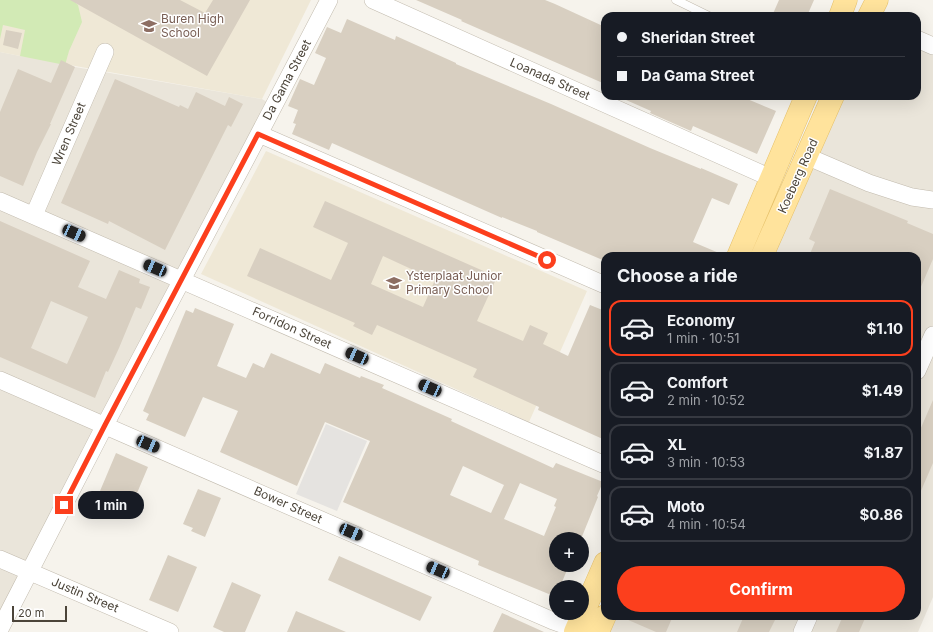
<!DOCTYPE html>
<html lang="en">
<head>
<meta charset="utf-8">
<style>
	:root { --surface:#171b24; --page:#242831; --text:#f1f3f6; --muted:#9ea1a6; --line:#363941; --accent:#fc3f1d }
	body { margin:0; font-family:Inter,sans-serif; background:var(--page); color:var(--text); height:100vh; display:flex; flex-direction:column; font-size:15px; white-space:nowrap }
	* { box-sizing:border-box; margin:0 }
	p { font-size:13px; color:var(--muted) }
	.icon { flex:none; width:22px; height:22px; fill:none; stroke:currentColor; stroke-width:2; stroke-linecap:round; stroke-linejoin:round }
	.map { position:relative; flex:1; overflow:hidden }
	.panel { position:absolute; left:601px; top:252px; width:320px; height:368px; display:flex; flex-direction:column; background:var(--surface); border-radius:12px; box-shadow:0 4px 16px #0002 }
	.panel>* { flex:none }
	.top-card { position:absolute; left:601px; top:12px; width:320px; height:88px; border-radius:12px; box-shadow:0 4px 16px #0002; display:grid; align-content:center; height:88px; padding:0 16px; background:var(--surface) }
	.fabs { position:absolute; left:549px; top:532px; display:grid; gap:8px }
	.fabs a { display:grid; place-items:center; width:40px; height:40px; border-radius:50%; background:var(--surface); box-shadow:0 4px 16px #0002; font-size:20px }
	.scale { position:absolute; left:12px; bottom:10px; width:55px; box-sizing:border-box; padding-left:4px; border:2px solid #4b4439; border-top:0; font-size:11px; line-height:14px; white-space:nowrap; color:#4b4439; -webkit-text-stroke:3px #fff; paint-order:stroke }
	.end { position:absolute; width:18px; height:18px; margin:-9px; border:5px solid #fc3f1d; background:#fff; box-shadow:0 0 0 2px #fff }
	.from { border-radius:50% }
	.bubble { position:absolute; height:28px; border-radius:14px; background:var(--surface); box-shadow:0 4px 16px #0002; font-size:13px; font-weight:700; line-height:28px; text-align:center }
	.car { position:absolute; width:12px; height:24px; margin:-12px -6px; border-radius:5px; box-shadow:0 0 3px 1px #0007; background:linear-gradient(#222 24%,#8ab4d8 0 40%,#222 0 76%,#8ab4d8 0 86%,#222 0) }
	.top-card b { display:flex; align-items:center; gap:14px; height:38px; font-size:15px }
	.top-card b+b { border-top:1px solid var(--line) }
	.top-card i { width:10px; height:10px; background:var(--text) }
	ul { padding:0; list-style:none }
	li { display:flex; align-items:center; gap:12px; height:56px; margin:0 8px 6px; padding:0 8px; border:2px solid var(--line); border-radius:12px }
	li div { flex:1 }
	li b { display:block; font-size:15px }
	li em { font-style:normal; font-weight:700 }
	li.active { border-color:var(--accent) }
	li>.icon { width:36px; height:36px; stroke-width:1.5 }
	h2 { padding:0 16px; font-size:18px; line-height:48px }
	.cta { display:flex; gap:8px; margin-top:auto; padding:8px 16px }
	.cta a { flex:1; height:46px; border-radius:24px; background:var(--accent); color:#fff; font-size:16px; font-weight:700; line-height:46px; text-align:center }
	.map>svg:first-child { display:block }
</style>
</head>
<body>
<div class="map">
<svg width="933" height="632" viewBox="0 0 933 632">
	<rect width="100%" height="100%" fill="#f6f3ec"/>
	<path fill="#eae5da" d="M917,39l16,7v551l-15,35h-320l7,-16h312v-360h-155l71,-160h84z
		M0,52l20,4 41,4 14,7 187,32 10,6 -272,525z"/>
	<path fill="#efe8d6" d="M0,0h311l-49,99 -232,-41 -30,-6z
		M266,151l321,140 -58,131 -328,-148z"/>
	<path fill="#d2eab5" d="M0,0h77l-1,3 2,2 4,17 -13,29 -4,14 -45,-9 5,-26 -22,-5 -3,14z"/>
	<path fill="#e5e3e0" d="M326,424l41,17 -30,70 -41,-17z"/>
	<path fill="#d8cfc1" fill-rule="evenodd" d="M70,0h110l25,13 8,-13h37l-43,76z
		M416,0h129l10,4 50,23v57l-144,-63 1,-1z
		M779,0h35l-7,16h-35z
		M347,19l48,21 1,-4 60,27v1l95,40 99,44 51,21v-1l37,16 -9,21 -17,-7 -19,44 33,14h-121v5l-68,-29v-1l-35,-14v1l-170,-75 -3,7 -37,-16 4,-10 -3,-1 5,-13 -10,-4 12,-27 14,6 12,-27 -11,-5 12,-26 14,6z
		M6,30l16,3 -4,16 -15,-4z
		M61,60l14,7 -25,57h1l-14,28 -14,34 -23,-10v-64l18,-43 33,14z
		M115,79l64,28 1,-2 8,4 8,-17 29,14 4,-9 14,7 -12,23 -3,-2 -63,125 -56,-29 -1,3 -47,-21z
		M617,96h123l36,15 -19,43 -64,-28 -2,5 -41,-18 1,-2z
		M830,189l78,32 -1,2 26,11v25l-16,37v-40h-108l6,-14 -6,-3z
		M325,201l172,76 -20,44 46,20 7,-16 18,8 -5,11 25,12 22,-51 15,6v129l-67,-30 1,-3 -66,-30 4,-8 -100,-44 -5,10 -19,-9 2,-3 -108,-47 13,-28 71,32 17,-37 -35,-16zM383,256l52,24 -12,27 -52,-23z
		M0,221l90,40 -12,26 28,12 13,-29 21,9 -1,4 11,4 -9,22 -5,-2 -17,41 -11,24 -2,-1 -11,27 -95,-41zM51,301l37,16 -21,47 -36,-16z
		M195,308l39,16 -17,42 29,12 7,-15 11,5 7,-15 49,21 5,-11 35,15 1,-2 23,9 -2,3 70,31 -1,2 102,47 3,-5 47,19 -6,14 1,1 -17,42h-25v26h13l-9,22h-4v10l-78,-32 1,-4 -136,-59 27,-61 -45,-19 -28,64 -77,-34 18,-41 -35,-14 -18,40 -39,-17 3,-6 -6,-3 16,-37 27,-64 7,3zM463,466l41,19 -13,28 -41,-18zM520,483l37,16 -3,7 2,1 -12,29 -40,-17z
		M933,400v63l-16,37v-63z
		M116,453l32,14 -16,38 -32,-14z
		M198,489l23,9 -16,39 -14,-6 2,-3 -10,-4z
		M168,555l29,12 -19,45 -29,-12z
		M339,556l93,41 -12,24 -92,-41z
		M232,582l29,13 -16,37h-21l-11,-5z
		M296,611l50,21h-59z
		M502,613l42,19h-51z
		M619,616h54l-7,16h-10z
		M744,616h33l-8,16h-32z
		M843,616h23l-7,16h-23z"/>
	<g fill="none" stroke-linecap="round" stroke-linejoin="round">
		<defs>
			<path id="service" d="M676,0l33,16"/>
			<path id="minor" d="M373,0l398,178
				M917,39l16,7
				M259,134l346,151
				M806,156l63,27 43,14 21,3
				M0,201l605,264
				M34,215l71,-163
				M917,371l16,-36
				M0,380l553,241 23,8
				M0,559l170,73
				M0,629l105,-204 142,-268 82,-157
				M802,632l7,-16"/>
			<path id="primary" d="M840,16l6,-16
				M869,16l8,-16
				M738,256l68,-160
				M762,256l71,-160
				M575,632l30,-69
				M598,632l7,-16"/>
		</defs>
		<use href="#service" stroke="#c2bbae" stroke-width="9"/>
		<use href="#minor" stroke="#c2bbae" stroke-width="18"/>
		<use href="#primary" stroke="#e6c16a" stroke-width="23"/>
		<use href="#service" stroke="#fff" stroke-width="8"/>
		<use href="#minor" stroke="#fff" stroke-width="17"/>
		<use href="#primary" stroke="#ffe39c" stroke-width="22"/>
	</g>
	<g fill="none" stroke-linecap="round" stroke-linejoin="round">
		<path stroke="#fc3f1d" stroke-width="5" d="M64,505l41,-80 153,-291 289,126"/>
	</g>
	<defs>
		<symbol id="school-bare" viewBox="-9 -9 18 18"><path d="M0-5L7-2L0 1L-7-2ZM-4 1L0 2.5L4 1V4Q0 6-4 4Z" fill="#8d6e63" stroke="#fff" stroke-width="2.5" paint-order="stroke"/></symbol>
	</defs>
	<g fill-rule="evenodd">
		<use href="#school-bare" x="138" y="15" width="22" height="22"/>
		<use href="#school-bare" x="383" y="272" width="22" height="22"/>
	</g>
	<g text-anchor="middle" stroke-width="3" stroke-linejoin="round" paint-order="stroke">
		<g font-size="12" fill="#785e54" stroke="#fff" text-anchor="start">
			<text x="161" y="23">Buren High<tspan x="161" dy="14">School</tspan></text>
			<text x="406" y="280">Ysterplaat Junior<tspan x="406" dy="14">Primary School</tspan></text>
		</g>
		<g font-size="12" fill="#4b4439" stroke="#fff">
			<text transform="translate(550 79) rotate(24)" y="4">Loanada Street</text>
			<text transform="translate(287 80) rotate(-62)" y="4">Da Gama Street</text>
			<text transform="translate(69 134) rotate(-67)" y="4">Wren Street</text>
			<text transform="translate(798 176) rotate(-66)" y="4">Koeberg Road</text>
			<text transform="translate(292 328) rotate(24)" y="4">Forridon Street</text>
			<text transform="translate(288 505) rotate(24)" y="4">Bower Street</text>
			<text transform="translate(85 595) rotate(23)" y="4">Justin Street</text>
		</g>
	</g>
</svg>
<div class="fabs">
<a>+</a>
<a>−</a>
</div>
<div class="scale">20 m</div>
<i class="end from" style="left:547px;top:260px"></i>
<i class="end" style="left:64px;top:505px"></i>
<div class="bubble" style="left:78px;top:491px;width:66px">1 min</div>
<i class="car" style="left:74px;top:233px;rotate:114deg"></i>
<i class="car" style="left:155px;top:268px;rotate:293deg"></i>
<i class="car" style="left:357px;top:356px;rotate:294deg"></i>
<i class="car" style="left:430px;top:388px;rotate:294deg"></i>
<i class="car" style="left:148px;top:444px;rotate:113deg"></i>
<i class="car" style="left:351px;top:532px;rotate:113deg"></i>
<i class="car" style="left:438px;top:570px;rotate:293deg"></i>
<div class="top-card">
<b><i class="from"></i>Sheridan Street</b>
<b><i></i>Da Gama Street</b>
</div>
<section class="panel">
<h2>Choose a ride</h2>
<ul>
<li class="active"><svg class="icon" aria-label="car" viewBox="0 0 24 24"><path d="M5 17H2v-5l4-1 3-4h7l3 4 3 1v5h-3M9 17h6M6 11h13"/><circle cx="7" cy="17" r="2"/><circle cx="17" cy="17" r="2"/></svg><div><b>Economy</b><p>1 min · 10:51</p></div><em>$1.10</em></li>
<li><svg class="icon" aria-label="car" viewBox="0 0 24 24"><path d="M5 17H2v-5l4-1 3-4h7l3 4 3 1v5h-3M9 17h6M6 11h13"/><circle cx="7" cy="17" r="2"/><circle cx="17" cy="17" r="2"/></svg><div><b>Comfort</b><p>2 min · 10:52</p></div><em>$1.49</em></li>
<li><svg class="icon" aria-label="car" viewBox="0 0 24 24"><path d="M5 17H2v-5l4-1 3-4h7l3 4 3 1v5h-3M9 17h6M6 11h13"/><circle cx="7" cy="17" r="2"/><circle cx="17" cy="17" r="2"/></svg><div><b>XL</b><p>3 min · 10:53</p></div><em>$1.87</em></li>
<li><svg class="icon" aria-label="car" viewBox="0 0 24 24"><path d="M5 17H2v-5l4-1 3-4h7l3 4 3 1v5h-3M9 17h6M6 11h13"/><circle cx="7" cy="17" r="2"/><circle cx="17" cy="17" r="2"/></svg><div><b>Moto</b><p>4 min · 10:54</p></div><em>$0.86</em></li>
</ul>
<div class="cta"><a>Confirm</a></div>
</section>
</div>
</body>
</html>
